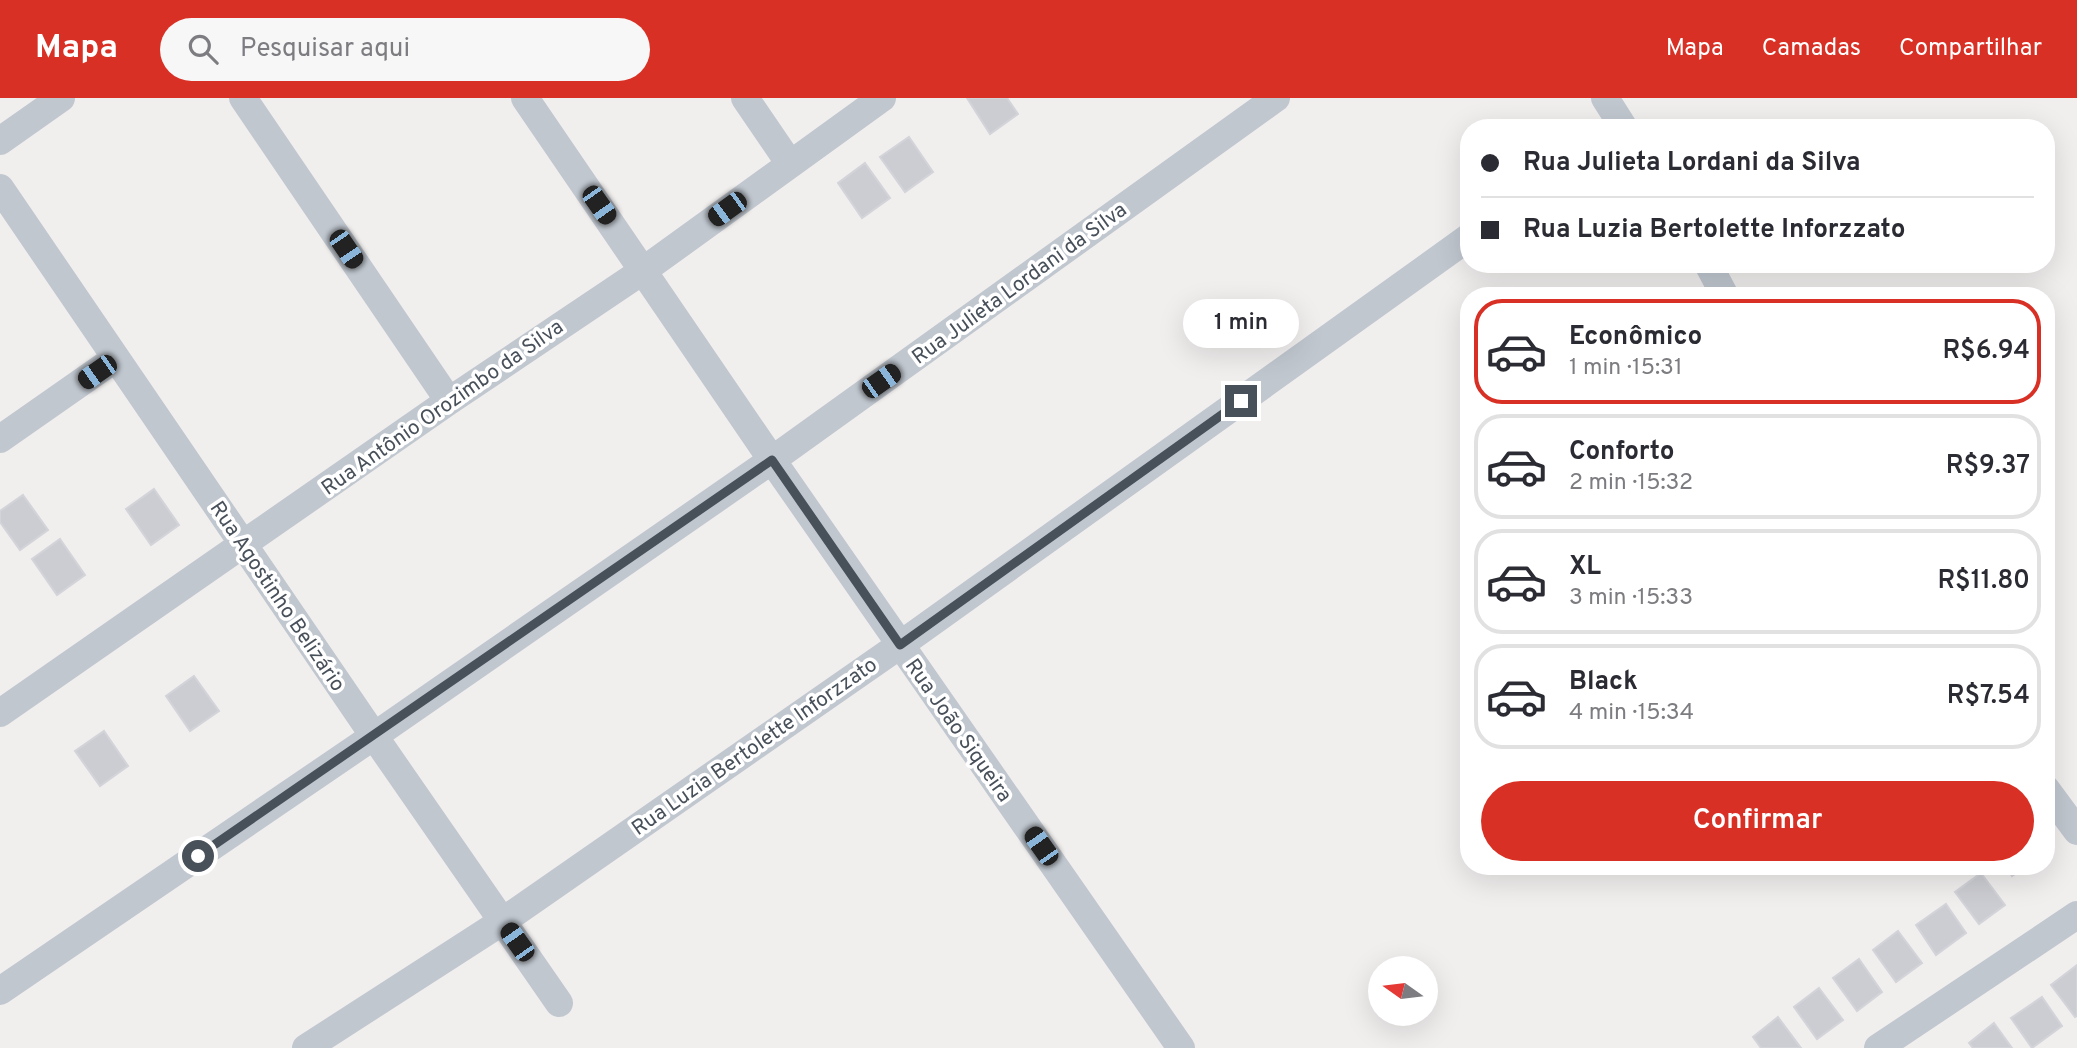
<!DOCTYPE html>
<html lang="pt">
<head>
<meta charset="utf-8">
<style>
	:root { --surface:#fff; --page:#f7f7f7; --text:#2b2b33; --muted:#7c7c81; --line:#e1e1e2; --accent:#d93025 }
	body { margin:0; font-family:Overpass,sans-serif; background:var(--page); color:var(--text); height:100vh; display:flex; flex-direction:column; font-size:26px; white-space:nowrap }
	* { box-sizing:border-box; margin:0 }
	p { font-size:23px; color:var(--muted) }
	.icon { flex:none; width:38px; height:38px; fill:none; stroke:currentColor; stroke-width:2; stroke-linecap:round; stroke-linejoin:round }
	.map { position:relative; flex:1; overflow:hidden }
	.side { position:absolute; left:1460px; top:189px; width:595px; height:588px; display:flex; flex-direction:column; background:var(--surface); border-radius:28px; box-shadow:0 7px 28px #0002 }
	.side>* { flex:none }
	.top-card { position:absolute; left:1460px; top:21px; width:595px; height:154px; border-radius:28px; box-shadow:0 7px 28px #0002; display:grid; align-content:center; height:154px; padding:0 21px; background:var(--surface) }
	.needle { width:46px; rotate:284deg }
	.tools { position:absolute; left:1368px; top:858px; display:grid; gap:14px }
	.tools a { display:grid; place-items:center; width:70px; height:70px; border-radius:50%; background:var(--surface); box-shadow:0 7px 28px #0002; font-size:35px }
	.end { position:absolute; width:32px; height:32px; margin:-16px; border:9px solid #48505a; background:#fff; box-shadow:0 0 0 4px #fff }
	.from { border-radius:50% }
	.bubble { position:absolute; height:49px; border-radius:24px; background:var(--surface); box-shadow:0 7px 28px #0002; font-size:23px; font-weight:600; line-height:49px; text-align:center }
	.car { position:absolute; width:21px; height:42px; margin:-21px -10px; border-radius:9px; box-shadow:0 0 5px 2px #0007; background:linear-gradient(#222 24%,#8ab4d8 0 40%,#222 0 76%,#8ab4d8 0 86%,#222 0) }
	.top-card b { display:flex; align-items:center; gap:24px; height:66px; font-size:26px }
	.top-card b+b { border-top:2px solid var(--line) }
	.top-card i { width:18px; height:18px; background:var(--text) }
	ul { padding:12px 0 0; list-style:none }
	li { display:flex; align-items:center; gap:21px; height:105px; margin:0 14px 10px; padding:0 7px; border:4px solid var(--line); border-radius:28px }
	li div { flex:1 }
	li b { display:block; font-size:26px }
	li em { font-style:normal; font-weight:600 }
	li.active { border-color:var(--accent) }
	li>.icon { width:63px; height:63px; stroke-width:1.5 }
	.button { display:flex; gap:14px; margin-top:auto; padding:14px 21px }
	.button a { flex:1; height:80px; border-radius:42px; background:var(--accent); color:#fff; font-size:28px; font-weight:600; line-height:80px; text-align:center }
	header { display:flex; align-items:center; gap:42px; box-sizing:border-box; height:98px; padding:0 35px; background:var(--accent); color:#fff }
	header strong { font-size:33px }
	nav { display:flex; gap:38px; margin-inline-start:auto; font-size:24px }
	.search { width:490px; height:63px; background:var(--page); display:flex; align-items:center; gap:18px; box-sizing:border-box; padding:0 24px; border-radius:38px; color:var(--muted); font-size:26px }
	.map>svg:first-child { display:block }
</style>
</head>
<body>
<header>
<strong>Mapa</strong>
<div class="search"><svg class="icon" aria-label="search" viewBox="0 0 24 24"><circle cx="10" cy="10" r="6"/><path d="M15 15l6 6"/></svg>Pesquisar aqui</div>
<nav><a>Mapa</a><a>Camadas</a><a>Compartilhar</a></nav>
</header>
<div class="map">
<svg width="2077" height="950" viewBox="0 0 2077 950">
	<rect width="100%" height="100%" fill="#f1eeee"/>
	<path fill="#cccdd2" stroke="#d3d4d9" stroke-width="2" d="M967,0h40l11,16 -28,20z
		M909,39l24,35 -28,20 -25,-35z
		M865,65l25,35 -28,20 -24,-35z
		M154,391l25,36 -28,20 -25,-36z
		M23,397l25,35 -28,20 -20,-28v-11z
		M60,441l25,36 -28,20 -25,-36z
		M194,578l25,35 -29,20 -24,-35z
		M104,633l24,35 -28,20 -25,-35z
		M2046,739l7,10 -7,5z
		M2006,768h20l-14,10z
		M1981,775l24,32 -26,19 -24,-32z
		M1946,806l20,29 -30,22 -20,-30z
		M1898,833l24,32 -26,19 -23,-32z
		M1859,861l23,33 -25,19 -24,-33z
		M2077,867v51l-2,1 -24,-32z
		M1819,890l24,32 -26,19 -23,-32z
		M2042,899l20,29 -30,22 -21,-30z
		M1778,919l23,31h-40l-8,-11z
		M1994,925l18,25h-39l-4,-5z"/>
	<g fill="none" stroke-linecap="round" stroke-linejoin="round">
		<path stroke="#c0c7cf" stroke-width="28" d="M243,0l206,303
			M525,0l247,362 409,588
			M745,0l45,66
			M1605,0l19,30
			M0,43l61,-43
			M0,90l374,548 185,267
			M1708,166l17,32
			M0,341l116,-81
			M0,615l449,-312 195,-131 238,-172
			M2046,691l31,42
			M0,893l374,-255 398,-276 504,-362
			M306,950l197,-127 397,-276 568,-407
			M1878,950l199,-133"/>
	</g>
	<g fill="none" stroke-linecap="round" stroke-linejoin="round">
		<path stroke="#48505a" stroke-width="9" d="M198,758l574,-396 128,185 341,-244"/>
	</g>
	<g text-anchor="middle" stroke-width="7" stroke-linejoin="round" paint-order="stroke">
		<g font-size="21" fill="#48505a" stroke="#fff">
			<text transform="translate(1019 185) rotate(-36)" y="7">Rua Julieta Lordani da Silva</text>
			<text transform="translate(442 309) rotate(-35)" y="7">Rua Antônio Orozimbo da Silva</text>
			<text transform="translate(278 498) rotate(56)" y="7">Rua Agostinho Belizário</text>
			<text transform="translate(959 632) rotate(55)" y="7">Rua João Siqueira</text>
			<text transform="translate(754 648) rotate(-35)" y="7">Rua Luzia Bertolette Inforzzato</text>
		</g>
	</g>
</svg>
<div class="tools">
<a><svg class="needle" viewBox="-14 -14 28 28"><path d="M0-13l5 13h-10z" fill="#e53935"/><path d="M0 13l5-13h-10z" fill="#7c7c81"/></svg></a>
</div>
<i class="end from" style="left:198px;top:758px"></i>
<i class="end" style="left:1241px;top:303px"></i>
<div class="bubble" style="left:1183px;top:201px;width:116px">1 min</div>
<i class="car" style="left:599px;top:107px;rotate:145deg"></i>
<i class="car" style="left:727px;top:111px;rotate:234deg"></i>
<i class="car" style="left:346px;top:151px;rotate:146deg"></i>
<i class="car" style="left:97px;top:274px;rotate:235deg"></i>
<i class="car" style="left:881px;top:283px;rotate:55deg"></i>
<i class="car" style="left:1041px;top:748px;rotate:325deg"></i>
<i class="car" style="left:517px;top:844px;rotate:325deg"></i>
<div class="top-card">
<b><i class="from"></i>Rua Julieta Lordani da Silva</b>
<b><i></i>Rua Luzia Bertolette Inforzzato</b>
</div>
<section class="side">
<ul>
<li class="active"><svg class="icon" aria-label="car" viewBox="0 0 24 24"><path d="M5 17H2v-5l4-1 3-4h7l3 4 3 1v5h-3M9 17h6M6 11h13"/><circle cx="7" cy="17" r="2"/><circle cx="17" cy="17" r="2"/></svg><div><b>Econômico</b><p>1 min · 15:31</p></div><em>R$6.94</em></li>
<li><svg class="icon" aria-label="car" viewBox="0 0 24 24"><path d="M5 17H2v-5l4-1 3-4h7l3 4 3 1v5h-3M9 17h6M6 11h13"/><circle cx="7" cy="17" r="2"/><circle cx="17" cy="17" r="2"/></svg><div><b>Conforto</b><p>2 min · 15:32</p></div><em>R$9.37</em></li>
<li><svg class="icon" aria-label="car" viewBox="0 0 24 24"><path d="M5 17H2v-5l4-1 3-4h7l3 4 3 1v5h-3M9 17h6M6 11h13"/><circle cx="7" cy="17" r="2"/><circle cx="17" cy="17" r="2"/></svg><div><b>XL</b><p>3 min · 15:33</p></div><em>R$11.80</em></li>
<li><svg class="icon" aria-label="car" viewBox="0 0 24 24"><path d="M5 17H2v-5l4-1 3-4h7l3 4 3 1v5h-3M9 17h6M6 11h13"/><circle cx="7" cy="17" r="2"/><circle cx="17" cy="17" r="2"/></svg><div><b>Black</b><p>4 min · 15:34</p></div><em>R$7.54</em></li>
</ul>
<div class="button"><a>Confirmar</a></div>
</section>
</div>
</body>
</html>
